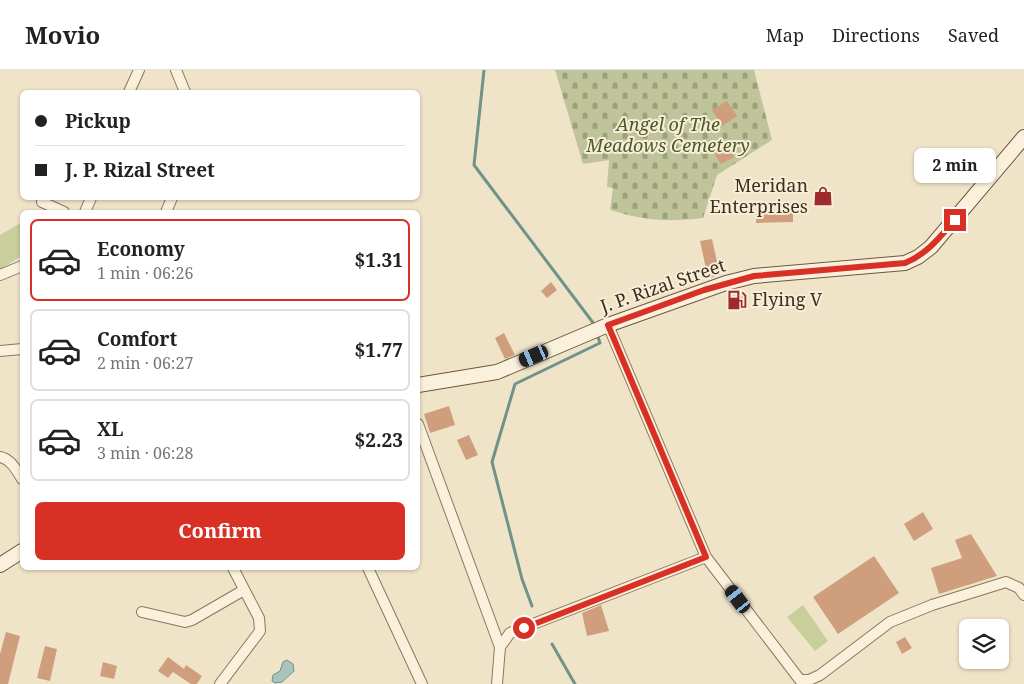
<!DOCTYPE html>
<html lang="en">
<head>
<meta charset="utf-8">
<style>
	:root { --surface:#fff; --page:#f6f6f6; --text:#222; --muted:#767676; --line:#e0e0e0; --accent:#d93025 }
	body { margin:0; font-family:"Noto Serif",serif; background:var(--page); color:var(--text); height:100vh; display:flex; flex-direction:column; font-size:19px; white-space:nowrap }
	* { box-sizing:border-box; margin:0 }
	p { font-size:16px; color:var(--muted) }
	.icon { flex:none; width:28px; height:28px; fill:none; stroke:currentColor; stroke-width:2; stroke-linecap:round; stroke-linejoin:round }
	.map { position:relative; flex:1; overflow:hidden }
	.panel { position:absolute; left:20px; top:140px; width:400px; height:360px; display:flex; flex-direction:column; background:var(--surface); border-radius:8px; box-shadow:0 1px 4px #0004 }
	.panel>* { flex:none }
	.hud { position:absolute; left:20px; top:20px; width:400px; height:110px; border-radius:8px; box-shadow:0 1px 4px #0004; display:grid; align-content:center; height:110px; padding:0 15px; background:var(--surface) }
	.buttons { position:absolute; left:959px; top:549px; display:grid; gap:10px }
	.buttons a { display:grid; place-items:center; width:50px; height:50px; border-radius:8px; background:var(--surface); box-shadow:0 1px 4px #0004; font-size:25px }
	.end { position:absolute; width:22px; height:22px; margin:-11px; border:6px solid #d93025; background:#fff; box-shadow:0 0 0 2px #fff }
	.from { border-radius:50% }
	.bubble { position:absolute; height:35px; border-radius:8px; background:var(--surface); box-shadow:0 1px 4px #0004; font-size:16px; font-weight:700; line-height:35px; text-align:center }
	.car { position:absolute; width:15px; height:30px; margin:-15px -8px; border-radius:6px; box-shadow:0 0 4px 1px #0007; background:linear-gradient(#222 24%,#8ab4d8 0 40%,#222 0 76%,#8ab4d8 0 86%,#222 0) }
	.hud b { display:flex; align-items:center; gap:18px; height:48px; font-size:19px }
	.hud b+b { border-top:1px solid var(--line) }
	.hud i { width:12px; height:12px; background:var(--text) }
	ul { padding:9px 0 0; list-style:none }
	li { display:flex; align-items:center; gap:15px; height:82px; margin:0 10px 8px; padding:0 5px; border:2px solid var(--line); border-radius:8px }
	li div { flex:1 }
	li b { display:block; font-size:19px }
	li em { font-style:normal; font-weight:700 }
	li.selected { border-color:var(--accent) }
	li>.icon { width:45px; height:45px; stroke-width:1.5 }
	.action { display:flex; gap:10px; margin-top:auto; padding:10px 15px }
	.action a { flex:1; height:58px; border-radius:8px; background:var(--accent); color:#fff; font-size:20px; font-weight:700; line-height:58px; text-align:center }
	header { display:flex; align-items:center; gap:30px; box-sizing:border-box; height:70px; padding:0 25px; background:var(--surface); border-bottom:1px solid var(--line) }
	header strong { font-size:24px }
	nav { display:flex; gap:28px; margin-inline-start:auto; font-size:18px }
	.map>svg:first-child { display:block }
</style>
</head>
<body>
<header>
<strong>Movio</strong>
<nav><a>Map</a><a>Directions</a><a>Saved</a></nav>
</header>
<div class="map">
<svg width="1024" height="614" viewBox="0 0 1024 614">
	<defs>
		<pattern id="cemetery-stones" width="16" height="16" patternUnits="userSpaceOnUse" patternTransform="scale(1.25)"><rect width="16" height="16" fill="#bfc49a"/><path d="M2 7V4a2 2 0 0 1 4 0v3zM10 15v-3a2 2 0 0 1 4 0v3z" fill="#9ca07d"/></pattern>
	</defs>
	<rect width="100%" height="100%" fill="#f0e4c8"/>
	<path fill="url(#cemetery-stones)" d="M555,0h199l18,70 -55,35 -14,43c-39,4 -55,3 -93,-8l3,-22 -6,-1 2,-27 -26,4z"/>
	<path fill="#c9cf9b" d="M22,152v34l-22,13v-34z
		M803,535l25,36 -13,10 -28,-34z"/>
	<path fill="#a9c4bc" stroke="#6f938a" d="M287,590l6,4 1,7 -12,11 -7,1 -3,-2 1,-6 7,-4 3,-9z"/>
	<g fill="none" stroke-linecap="round" stroke-linejoin="round">
		<path stroke="#6f938a" stroke-width="3" d="M484,0l-10,95 120,159
			M532,536l-10,-27 -30,-117 23,-78 85,-41 -2,-6
			M552,574l23,40"/>
	</g>
	<path fill="#cf9f7d" d="M727,31l10,15 -15,10 -10,-16z
		M725,70l9,17 -13,7 -10,-16z
		M793,143v9l-37,1v-9z
		M712,169l8,36 -12,3 -8,-37z
		M551,212l6,8 -10,8 -6,-7z
		M743,223l3,10 -15,4 -3,-10z
		M504,263l11,22 -10,4 -10,-21z
		M449,336l6,19 -25,8 -6,-19z
		M469,365l9,20 -12,5 -9,-20z
		M923,442l10,17 -19,12 -10,-17z
		M971,464l26,42 -58,18 -8,-26 31,-10 -7,-18z
		M874,486l25,37 -61,41 -25,-37z
		M601,535l8,26 -22,5 -5,-23z
		M6,562l14,4 -12,48h-8v-30z
		M905,567l7,11 -10,6 -6,-12z
		M45,576l12,3 -7,32 -13,-3z
		M168,587l16,12 2,-4 16,11 -5,8h-6l-18,-12 -5,6 -10,-7z
		M103,592l14,4 -3,13 -14,-3z"/>
	<g fill="none" stroke-linecap="round" stroke-linejoin="round">
		<defs>
			<path id="minor" d="M176,0l9,22
				M129,22l10,-22
				M42,132l22,10
				M85,142l6,-14
				M166,142l6,-14
				M0,205l22,-9
				M608,255l98,232 94,123h9l11,-5 70,-53 42,-17 74,-23 13,6 5,7
				M0,281l22,-2
				M418,354l82,223
				M0,387c11,2 17,14 22,22
				M368,498l54,116
				M142,542l43,10 7,-2 52,-30
				M220,614l40,-53 -1,-13 -26,-50
				M497,614l3,-37 10,-14 196,-76"/>
			<path id="secondary" d="M418,315l79,-13 111,-47 118,-42 28,-7 151,-13 13,-6 13,-10 93,-110
				M0,495l22,-14"/>
		</defs>
		<use href="#minor" stroke="#8d765c" stroke-width="12"/>
		<use href="#secondary" stroke="#6f573f" stroke-width="16"/>
		<use href="#minor" stroke="#faf1dc" stroke-width="10"/>
		<use href="#secondary" stroke="#faf1dc" stroke-width="14"/>
	</g>
	<g fill="none" stroke-linecap="round" stroke-linejoin="round">
		<path stroke="#d93025" stroke-width="6" d="M524,558l182,-71 -98,-232 96,-35 50,-14 151,-13c22,-9 34,-25 50,-43"/>
	</g>
	<defs>
		<symbol id="shop-bare" viewBox="-9 -9 18 18"><path d="M-5-2.5h2.3a2.7 3.5 0 0 1 5.4 0H5L5.5 6h-11ZM-1.5-2.5h3a1.5 2.3 0 0 0-3 0Z" fill="#9e2a2b" stroke="#f7eed8" stroke-width="2.5" paint-order="stroke"/></symbol>
		<symbol id="fuel-bare" viewBox="-9 -9 18 18"><path d="M-5.5-6h7V0h2V4h1.3V-2.5L3-4.5l.8-.8L6-3V5H2.5V1h-1V6h-7ZM-4.2-4.7v3.2H.2V-4.7Z" fill="#9e2a2b" stroke="#f7eed8" stroke-width="2.5" paint-order="stroke"/></symbol>
	</defs>
	<g fill-rule="evenodd">
		<use href="#shop-bare" x="809" y="112" width="28" height="28"/>
		<use href="#fuel-bare" x="723" y="216" width="28" height="28"/>
	</g>
	<g text-anchor="middle" stroke-width="4" stroke-linejoin="round" paint-order="stroke">
		<g font-size="18" font-style="italic" fill="#4d5a26" stroke="#f7eed8">
			<text x="668" y="61">Angel of The<tspan x="668" dy="21">Meadows Cemetery</tspan></text>
		</g>
		<g font-size="18" fill="#3d2e20" stroke="#f7eed8" text-anchor="end">
			<text x="808" y="122">Meridan<tspan x="808" dy="21">Enterprises</tspan></text>
			<text x="752" y="236" text-anchor="start">Flying V</text>
		</g>
		<g font-size="18" fill="#3d2e20" stroke="#f7eed8">
			<text transform="translate(663 216) rotate(-19)" y="6">J. P. Rizal Street</text>
		</g>
	</g>
</svg>
<div class="buttons">
<a><svg class="icon" aria-label="layers" viewBox="0 0 24 24"><path d="M12 4l9 5-9 5-9-5zM3 14l9 5 9-5"/></svg></a>
</div>
<i class="end from" style="left:524px;top:558px"></i>
<i class="end" style="left:955px;top:150px"></i>
<div class="bubble" style="left:914px;top:78px;width:82px">2 min</div>
<i class="car" style="left:534px;top:286px;rotate:247deg"></i>
<i class="car" style="left:738px;top:529px;rotate:323deg"></i>
<div class="hud">
<b><i class="from"></i>Pickup</b>
<b><i></i>J. P. Rizal Street</b>
</div>
<section class="panel">
<ul>
<li class="selected"><svg class="icon" aria-label="car" viewBox="0 0 24 24"><path d="M5 17H2v-5l4-1 3-4h7l3 4 3 1v5h-3M9 17h6M6 11h13"/><circle cx="7" cy="17" r="2"/><circle cx="17" cy="17" r="2"/></svg><div><b>Economy</b><p>1 min · 06:26</p></div><em>$1.31</em></li>
<li><svg class="icon" aria-label="car" viewBox="0 0 24 24"><path d="M5 17H2v-5l4-1 3-4h7l3 4 3 1v5h-3M9 17h6M6 11h13"/><circle cx="7" cy="17" r="2"/><circle cx="17" cy="17" r="2"/></svg><div><b>Comfort</b><p>2 min · 06:27</p></div><em>$1.77</em></li>
<li><svg class="icon" aria-label="car" viewBox="0 0 24 24"><path d="M5 17H2v-5l4-1 3-4h7l3 4 3 1v5h-3M9 17h6M6 11h13"/><circle cx="7" cy="17" r="2"/><circle cx="17" cy="17" r="2"/></svg><div><b>XL</b><p>3 min · 06:28</p></div><em>$2.23</em></li>
</ul>
<div class="action"><a>Confirm</a></div>
</section>
</div>
</body>
</html>
